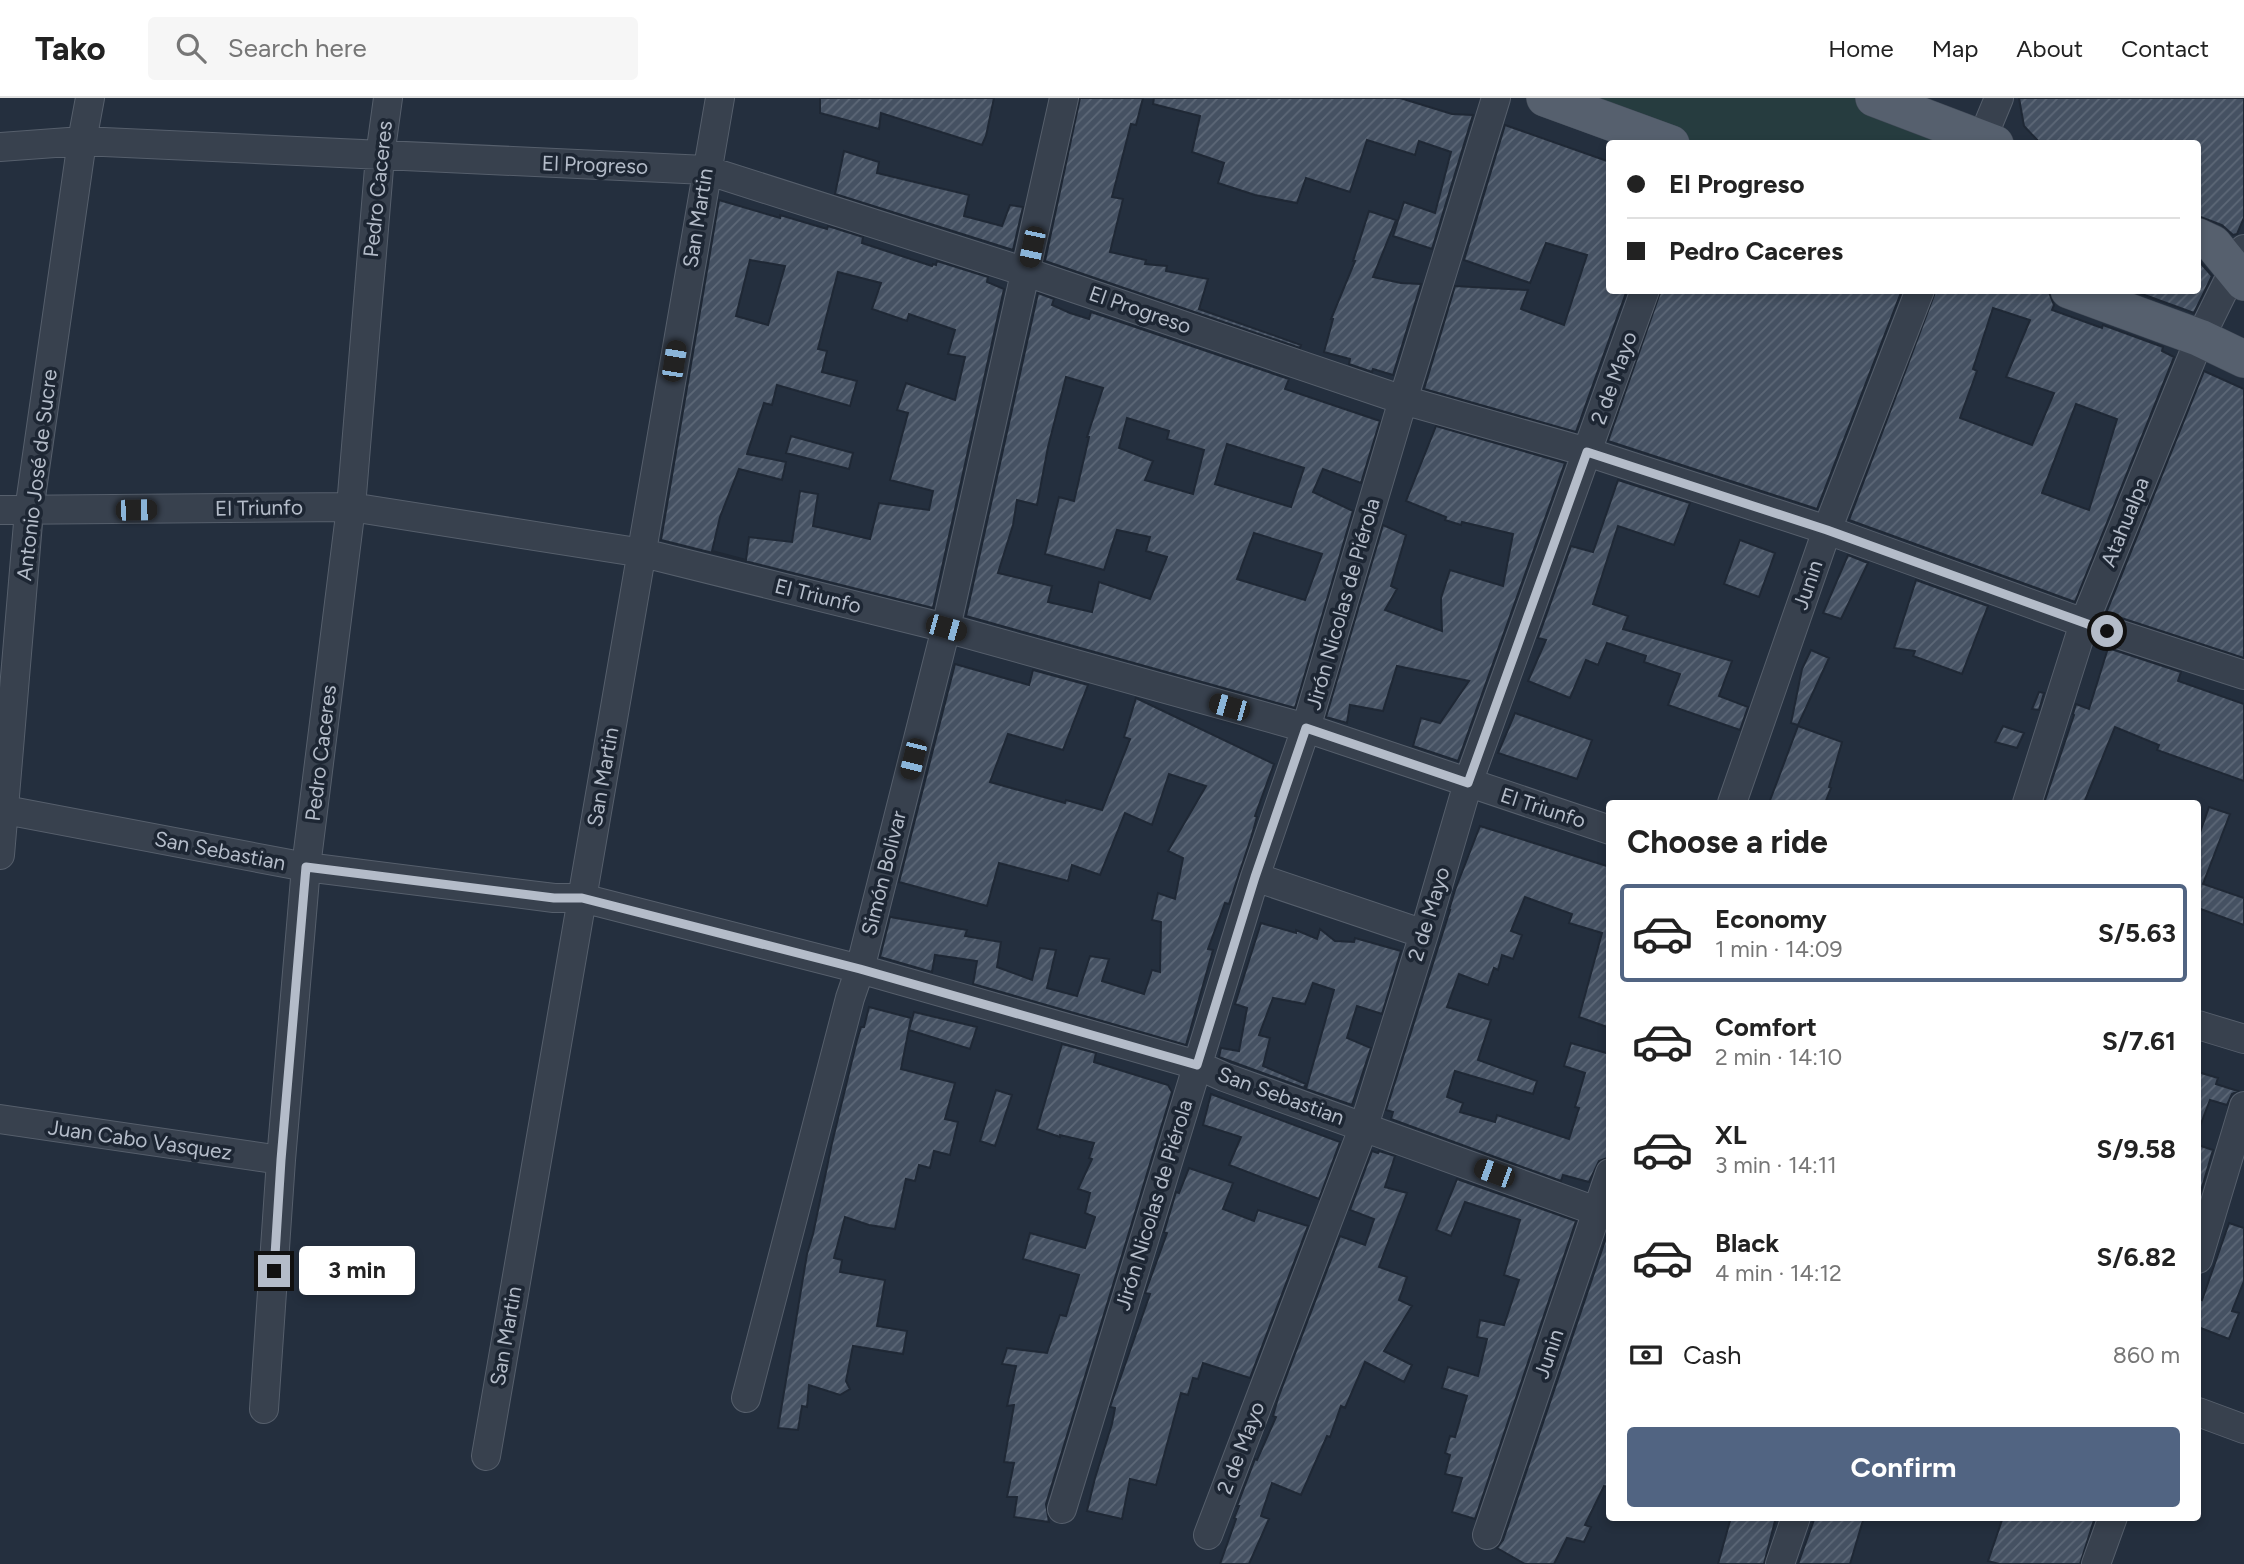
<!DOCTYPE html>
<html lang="en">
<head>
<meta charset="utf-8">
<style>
	:root { --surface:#fff; --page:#f6f6f6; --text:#222; --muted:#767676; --line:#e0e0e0; --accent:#516482 }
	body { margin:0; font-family:Figtree,sans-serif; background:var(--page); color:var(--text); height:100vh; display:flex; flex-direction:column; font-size:26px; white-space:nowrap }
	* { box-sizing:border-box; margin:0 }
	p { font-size:23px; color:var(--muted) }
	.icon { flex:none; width:38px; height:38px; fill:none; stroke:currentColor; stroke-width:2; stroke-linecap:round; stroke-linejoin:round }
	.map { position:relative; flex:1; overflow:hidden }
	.sheet { position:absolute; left:1606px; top:702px; width:595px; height:721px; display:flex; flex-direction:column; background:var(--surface); border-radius:7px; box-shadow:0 4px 10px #0003 }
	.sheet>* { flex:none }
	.top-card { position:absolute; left:1606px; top:42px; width:595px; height:154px; border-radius:7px; box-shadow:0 4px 10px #0003; display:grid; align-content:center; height:154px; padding:0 21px; background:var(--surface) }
	.end { position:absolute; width:32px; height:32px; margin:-16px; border:9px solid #b4bcc9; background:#111; box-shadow:0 0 0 4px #111 }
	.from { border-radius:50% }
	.bubble { position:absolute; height:49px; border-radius:7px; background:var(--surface); box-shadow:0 4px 10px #0003; font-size:23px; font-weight:700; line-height:49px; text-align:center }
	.car { position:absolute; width:21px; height:42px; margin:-21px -10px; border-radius:9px; box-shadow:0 0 5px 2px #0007; background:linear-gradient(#222 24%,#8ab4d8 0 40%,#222 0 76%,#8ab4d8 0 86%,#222 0) }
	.top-card b { display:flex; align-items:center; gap:24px; height:66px; font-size:26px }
	.top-card b+b { border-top:2px solid var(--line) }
	.top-card i { width:18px; height:18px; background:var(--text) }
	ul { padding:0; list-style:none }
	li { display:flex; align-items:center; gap:21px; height:98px; margin:0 14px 10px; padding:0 7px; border:4px solid transparent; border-radius:7px }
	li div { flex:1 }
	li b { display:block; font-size:26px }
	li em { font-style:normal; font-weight:700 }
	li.current { border-color:var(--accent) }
	li>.icon { width:63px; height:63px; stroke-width:1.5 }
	h2 { padding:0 21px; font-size:32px; line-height:84px }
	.pay { display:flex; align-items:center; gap:18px; height:77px; padding:0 21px; font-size:26px }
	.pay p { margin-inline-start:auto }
	.primary-button { display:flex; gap:14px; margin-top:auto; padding:14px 21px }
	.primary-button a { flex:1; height:80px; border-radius:7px; background:var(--accent); color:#fff; font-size:28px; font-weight:700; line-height:80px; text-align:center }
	header { display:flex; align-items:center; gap:42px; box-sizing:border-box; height:98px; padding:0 35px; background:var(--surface); border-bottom:2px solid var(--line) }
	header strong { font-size:33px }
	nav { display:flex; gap:38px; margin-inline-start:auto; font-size:24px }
	.search { width:490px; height:63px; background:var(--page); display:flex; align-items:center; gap:18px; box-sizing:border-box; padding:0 24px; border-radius:7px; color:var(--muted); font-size:26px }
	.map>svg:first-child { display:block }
</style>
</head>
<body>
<header>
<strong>Tako</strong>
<div class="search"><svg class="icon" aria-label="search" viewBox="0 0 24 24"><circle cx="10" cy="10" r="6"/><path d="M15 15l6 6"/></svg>Search here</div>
<nav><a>Home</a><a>Map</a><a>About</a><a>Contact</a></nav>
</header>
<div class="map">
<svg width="2244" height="1466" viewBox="0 0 2244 1466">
	<defs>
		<pattern id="building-hatch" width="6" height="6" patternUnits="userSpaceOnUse" patternTransform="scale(1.75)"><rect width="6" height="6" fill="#455162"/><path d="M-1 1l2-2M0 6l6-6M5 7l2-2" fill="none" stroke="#5d6877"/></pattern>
	</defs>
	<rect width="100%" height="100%" fill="#242f3e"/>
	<path fill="#263c3f" d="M1545,0h329l106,46 -309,-1z"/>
	<path fill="url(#building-hatch)" stroke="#1f2835" stroke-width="2" fill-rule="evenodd" d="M820,0h174l-8,38 -4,9 -101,-32 -2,16 -59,-16z
		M1080,0h63l-7,27 -5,-1 -19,73 11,2 -13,53 36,8 -1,4 22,2 -1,5 42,8 -9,30 102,36 -1,3 -255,-87z
		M1154,0h246l52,16 21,1 -41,134 -39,-13 11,-34 31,11 16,-61 -32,-11 -4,14 -48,-15 -17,52 -44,-14 -9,25 -42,-8 -37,-12 6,-20 -32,-11 8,-36 -47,-12z
		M2019,0h225v120l-7,16 -4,1 -11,-10 -24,-9v-72h-157l-17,-18z
		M1505,27l105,37v128h17l-51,142 -152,-43 31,-103 73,4 -7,19 43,16 23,-70 -41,-12 -16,40 -66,-23z
		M844,53l35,11 -2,11 92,22 -5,21 38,10 8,-21 13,2 -10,43 -178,-56z
		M719,102l61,18v-3l47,14 1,-3 35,11 -1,6 70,23 1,-2 3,1 1,-4 51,16 -1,5 17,7 -71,319 -272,-68zM750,162l35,6 -17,59 -32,-9zM838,174l43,11 -9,26 35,12 2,-7 46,16 -7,24 17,3 -10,43 -49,-17 -9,27 11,3 -18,67 43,11 -4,19 -50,-7 -9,36 -57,-13 5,-32 -18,-3 -8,51 -43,-5 -3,23 -34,-9 8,-34 19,-48 43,11 4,-18 -39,-8 17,-51 8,2 5,-20 73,21 7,-25 -35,-9 5,-21 -9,-2z
		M1369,113l27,9 -23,57 28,6 20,1 -28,91 -20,-6 -1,3 -23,-8 1,-5 -26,-7 9,-33h-2l24,-58h-2z
		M2198,162l14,16 -18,37 -63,-23h67z
		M1661,192h241l-85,219 -209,-68z
		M1936,192h112l6,15 -2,5 50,18 1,-3 60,22 -1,4 12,6 -99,245 -226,-82zM1993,210l37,12 -24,57 48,16 -22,52 -72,-27 17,-47 -4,-2zM2076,306l41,15 -28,91 -47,-17z
		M1038,195l16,6 -2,6 18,8 19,6 2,-7 198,67 -4,10 95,32 -19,62 -38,-14 -10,23 40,19 -58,197 -329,-92zM1066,279l37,11 -16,49h2l-15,64 -15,-4 -14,57 59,16 13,-40 33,7 -4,14 21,6 -17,42 -51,-17 -7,30 -44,-10 4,-16 -54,-13 15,-48 4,-25 20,5 11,-58zM1127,320l42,13 -2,8 37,11 -11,44 -48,-14 8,-19 -34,-13zM1227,346l77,24 -13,39 -76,-23zM1254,435l68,21 -17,46 -68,-21z
		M2204,273l40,18v269l-138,-45z
		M1436,328l129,37 -107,298 -45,-15 8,-28 19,5 29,-42 -72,-15 -14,45 -33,-6 -3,18 -21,-6 57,-192 23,10 -15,51 6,3 -12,21 57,21 -1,-33 9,-28 53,16 10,-52 -51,-12 -1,3 -16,-5 1,-3 -40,-16z
		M791,338l62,17 -4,16 -63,-16z
		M1618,382l72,23 -16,42 -56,-19 -25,78 35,12 -5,13 109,32 -13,35 29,11 -8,23 -72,-25 12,-31 -36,-12 2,-6 -39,-13 -9,22 -12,-5 -16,38 -42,-17 18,-41 -8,-2 33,-92 22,6z
		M1740,442l35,13 -16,44 -35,-13z
		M1848,457l20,8 -27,56 -18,-6z
		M1916,482l72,26 -26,68 -49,-18 2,-5 -21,-3z
		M2108,550l73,24 -3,9 66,23v77l-87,-31 2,-5 -44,-18 -31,76h-40l30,-88 -1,-1 3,-10 13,5z
		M1811,552l18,8 -31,67 -7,-2 11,-54z
		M955,566l74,21 4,-15 55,15 -25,65 -55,-16 -18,48 75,21 1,-3 36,10 28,-71 -6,-2 12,-39 138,66 -19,52 2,1 -6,21 -22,66 -4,-1 -17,46 5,1 -27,95 -213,-61 4,-23 -42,-6 -3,17 -52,-15 10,-40 77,13 -2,6 36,6 -4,25 35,13 8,-32 16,2 -9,38 30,8 13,-40 19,3 -7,22 42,13 8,-24 8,2 1,-50 -9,-2 6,-27 17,6 8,-41 -15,-7 38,-65 -37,-12 -17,51 -27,-12 -25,62 -28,-10 -4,16 -69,-18 -12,43 -88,-24z
		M2039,594l5,1 -5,17 -7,-1z
		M1515,615l77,27 -15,39 -79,-26z
		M1798,628l44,16 -13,45 2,1 -6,15h-56z
		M2003,628l21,7 -7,15 -22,-6z
		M2209,709l21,7 -27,70 41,14v27l-46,-17v-70z
		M1480,728l130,41v161l-31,-11 23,-84 -33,-10 3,-9 -47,-17 -14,34 11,4 -9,24 -11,-4 -4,15 -4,-2 -6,17 -29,-11 -12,33 44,13 -13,40 59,21 -4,13 -78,-23 -8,26 16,6 -3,9 35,10 2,-7 72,24 10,-31 -4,-1 10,-34 -21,-7 7,-23 39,11v103l-11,4 -10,21 -26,-7 -2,6 -170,-62 2,-7 -7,-2 64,-200h-1l6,-20z
		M1261,825l35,10v-3l21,9 3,-10 15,12 19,1 1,-4 46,13 -19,63 -25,-8 -10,32 24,10 -19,57 -46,-16 28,-99 -21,-7 -8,21 -32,-6 -14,37 11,3 -7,28 43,18 -2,4 -85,-31 2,-9 18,3 8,-43 -12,-4z
		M869,909l42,11 -10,51 54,14 -10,36 13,3 -8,33 -16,-4 -4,17 -11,-3 -4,16 -9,-2 -11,50 -26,-4 -24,-8 -11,41 8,2 -2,12 45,8 -8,46 30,5 -4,23 -50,-8 -7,35 4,8 -10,6 -31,-10 -2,22 -5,-1 -4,24 -20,-2 29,-174 6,-20 19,-91 25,-103 4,-13h3z
		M914,914l63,15 -7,22 -61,-19z
		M1062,946l34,9 -2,9 74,23 4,7 -126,412 3,18 -35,-5 3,-20h-10l7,-34 -10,-1 10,-57 -7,1 9,-40 -14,-2 5,-16 40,5 13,-38 6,1 13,-41 -56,-16 7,-26 55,15 10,-31 -10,-4 5,-20 -12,-4 14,-30 -3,-1 5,-15 -34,-8v2l-23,-8z
		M2198,974l20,6 -2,6 22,7 -6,3 -5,11 -17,-5 -10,26z
		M996,992l16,5 -17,51 -15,-5z
		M1211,996l129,48 -21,57 -90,-34 12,-28 -38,-12z
		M2198,1047l15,5 -15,51z
		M1372,1053l6,2 1,-2 16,5 -10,31 22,6 -28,74 28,10 -8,23 13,6 -28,45 28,14 -8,17 -39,-20 -20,46 -4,-2 -11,31 -3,-1 -26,59 -29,-12 -11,33 8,3 -20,45h-29l16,-45 -2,-1 5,-12h-2l18,-47 2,1 19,-43 -3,-1 5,-18 62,-162 25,9 9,-26 -24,-9z
		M1189,1070l44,15 -10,26 31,12 4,-11 50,16 -58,152 -47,-15 -5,16 -5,-1 -5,17 -7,-2 -25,92 -26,-6 -8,40 -35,-8 8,-33 17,-54 3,-16 -5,-1 40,-113 -5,-1 22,-60 -3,-1 12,-40 3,1z
		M1457,1081l119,42 -101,298 -23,-7 10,-34 -17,-4 5,-19 -5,-2 5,-17 5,1 12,-41 -25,-8 6,-21 30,9 9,-37 -10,-2 3,-17 24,5 15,-45 -15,-5 16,-55 -55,-18 -14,34 -15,-6z
		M2229,1125l15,5v53l-12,30 7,2 -10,26 -31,-12v-29l4,2z
		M1608,1134h2v255l-6,-1 -19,39 6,2 -7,15 -17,-4 -13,26h-29l-28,-16 6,-8z
		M1731,1419h45l-12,47h-46z
		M1815,1419h49l-14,47h-52z
		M2003,1419h92l-15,47h-81l-11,-3z"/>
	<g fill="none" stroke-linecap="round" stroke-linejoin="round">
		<defs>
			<path id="minor" d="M1980,46l19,-46
				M0,49l82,-6 624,29 320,102 377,128 184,52 240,78 257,93 160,52
				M0,412l351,-3 292,46 303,75 360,100 304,102
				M1732,705l95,-273 93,-240
				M2027,705l57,-180 116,-285 44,-89
				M0,711l306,58 248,31h28l278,71 337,96 27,12 386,139
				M0,757l29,-344 53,-370 8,-43
				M1255,779l169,57
				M2198,927l46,14
				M0,1021l281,41
				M2198,1161l46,-153
				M746,1300l104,-400 10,-29 86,-341 118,-530
				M264,1311l17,-249 25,-293 45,-360 29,-351 8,-58
				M2198,1314l46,17
				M486,1358l234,-1358
				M1062,1411l193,-632 51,-149 97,-328 93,-302
				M1208,1437l156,-409 60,-192 44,-151 177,-493
				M1487,1437l123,-362
				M1780,1466l16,-47
				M2096,1466l17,-47"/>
			<path id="major" d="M1545,0l126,46
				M1874,0l121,46
				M2198,139l15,7 31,38
				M2069,192l131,48 44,21"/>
		</defs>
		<use href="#minor" stroke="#565f6c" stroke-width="30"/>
		<use href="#major" stroke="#414a57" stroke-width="38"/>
		<use href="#minor" stroke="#38414e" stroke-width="28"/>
		<use href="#major" stroke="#56606e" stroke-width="37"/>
	</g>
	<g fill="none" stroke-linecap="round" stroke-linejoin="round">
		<path stroke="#b4bcc9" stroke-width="9" d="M274,1173l7,-111 25,-293 248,31h28l278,71 337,96 58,-188 51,-149 162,55 119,-331 240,78 280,101"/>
	</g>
	<g text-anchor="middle" stroke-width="7" stroke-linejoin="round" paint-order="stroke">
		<g font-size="21" fill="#b4bcc9" stroke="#1d2633">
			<text transform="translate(595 67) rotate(2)" y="7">El Progreso</text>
			<text transform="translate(378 91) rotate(-84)" y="7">Pedro Caceres</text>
			<text transform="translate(698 120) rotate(-81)" y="7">San Martin</text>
			<text transform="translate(1140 212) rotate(19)" y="7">El Progreso</text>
			<text transform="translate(1614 280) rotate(-70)" y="7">2 de Mayo</text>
			<text transform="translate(37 377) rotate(-83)" y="7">Antonio José de Sucre</text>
			<text transform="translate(259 410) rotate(-1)" y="7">El Triunfo</text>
			<text transform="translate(2125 424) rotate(-68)" y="7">Atahualpa</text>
			<text transform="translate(1808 487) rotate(-71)" y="7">Junin</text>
			<text transform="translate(818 498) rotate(14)" y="7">El Triunfo</text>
			<text transform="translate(1343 506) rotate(-74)" y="7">Jirón Nicolas de Piérola</text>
			<text transform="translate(321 655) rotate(-83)" y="7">Pedro Caceres</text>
			<text transform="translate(603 679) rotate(-80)" y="7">San Martin</text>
			<text transform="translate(1543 710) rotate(18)" y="7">El Triunfo</text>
			<text transform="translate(220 753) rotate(11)" y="7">San Sebastian</text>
			<text transform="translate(884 775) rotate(-76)" y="7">Simón Bolivar</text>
			<text transform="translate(1429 816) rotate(-73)" y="7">2 de Mayo</text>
			<text transform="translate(1281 998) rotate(20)" y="7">San Sebastian</text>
			<text transform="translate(140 1042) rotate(8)" y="7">Juan Cabo Vasquez</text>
			<text transform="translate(1154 1107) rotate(-73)" y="7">Jirón Nicolas de Piérola</text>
			<text transform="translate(506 1238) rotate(-80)" y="7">San Martin</text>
			<text transform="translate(1549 1256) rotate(-71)" y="7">Junin</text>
			<text transform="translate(1241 1350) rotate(-69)" y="7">2 de Mayo</text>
		</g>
	</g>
</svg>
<i class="end from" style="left:2107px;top:533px"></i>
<i class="end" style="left:274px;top:1173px"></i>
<div class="bubble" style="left:299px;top:1148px;width:116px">3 min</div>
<i class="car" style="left:1032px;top:149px;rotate:192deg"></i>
<i class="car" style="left:674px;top:263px;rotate:9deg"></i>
<i class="car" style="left:136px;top:412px;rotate:89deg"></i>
<i class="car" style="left:946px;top:530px;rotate:106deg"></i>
<i class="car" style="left:1229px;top:609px;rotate:286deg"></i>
<i class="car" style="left:913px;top:661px;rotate:194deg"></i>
<i class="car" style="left:1494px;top:1075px;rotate:290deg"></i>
<div class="top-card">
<b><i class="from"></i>El Progreso</b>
<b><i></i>Pedro Caceres</b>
</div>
<section class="sheet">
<h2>Choose a ride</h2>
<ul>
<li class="current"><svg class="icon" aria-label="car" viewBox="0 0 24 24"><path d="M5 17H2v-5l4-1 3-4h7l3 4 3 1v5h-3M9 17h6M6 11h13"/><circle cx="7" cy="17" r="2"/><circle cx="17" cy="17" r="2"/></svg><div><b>Economy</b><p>1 min · 14:09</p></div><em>S/5.63</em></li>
<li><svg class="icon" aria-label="car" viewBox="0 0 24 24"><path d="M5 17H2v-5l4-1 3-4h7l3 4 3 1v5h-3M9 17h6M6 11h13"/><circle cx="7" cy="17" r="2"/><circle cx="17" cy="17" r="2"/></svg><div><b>Comfort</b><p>2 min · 14:10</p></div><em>S/7.61</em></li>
<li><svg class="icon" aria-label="car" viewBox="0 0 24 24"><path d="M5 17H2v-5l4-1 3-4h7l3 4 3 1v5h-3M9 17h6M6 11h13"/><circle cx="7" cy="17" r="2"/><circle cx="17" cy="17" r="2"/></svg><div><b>XL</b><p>3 min · 14:11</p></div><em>S/9.58</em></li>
<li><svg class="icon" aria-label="car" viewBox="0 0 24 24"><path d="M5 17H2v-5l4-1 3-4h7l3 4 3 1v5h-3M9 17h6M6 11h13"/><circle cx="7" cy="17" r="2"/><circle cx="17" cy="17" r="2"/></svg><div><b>Black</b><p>4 min · 14:12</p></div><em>S/6.82</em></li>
</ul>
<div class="pay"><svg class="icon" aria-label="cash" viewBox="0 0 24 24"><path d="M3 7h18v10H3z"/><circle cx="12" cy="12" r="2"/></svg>Cash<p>860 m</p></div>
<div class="primary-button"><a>Confirm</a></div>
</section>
</div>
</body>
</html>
